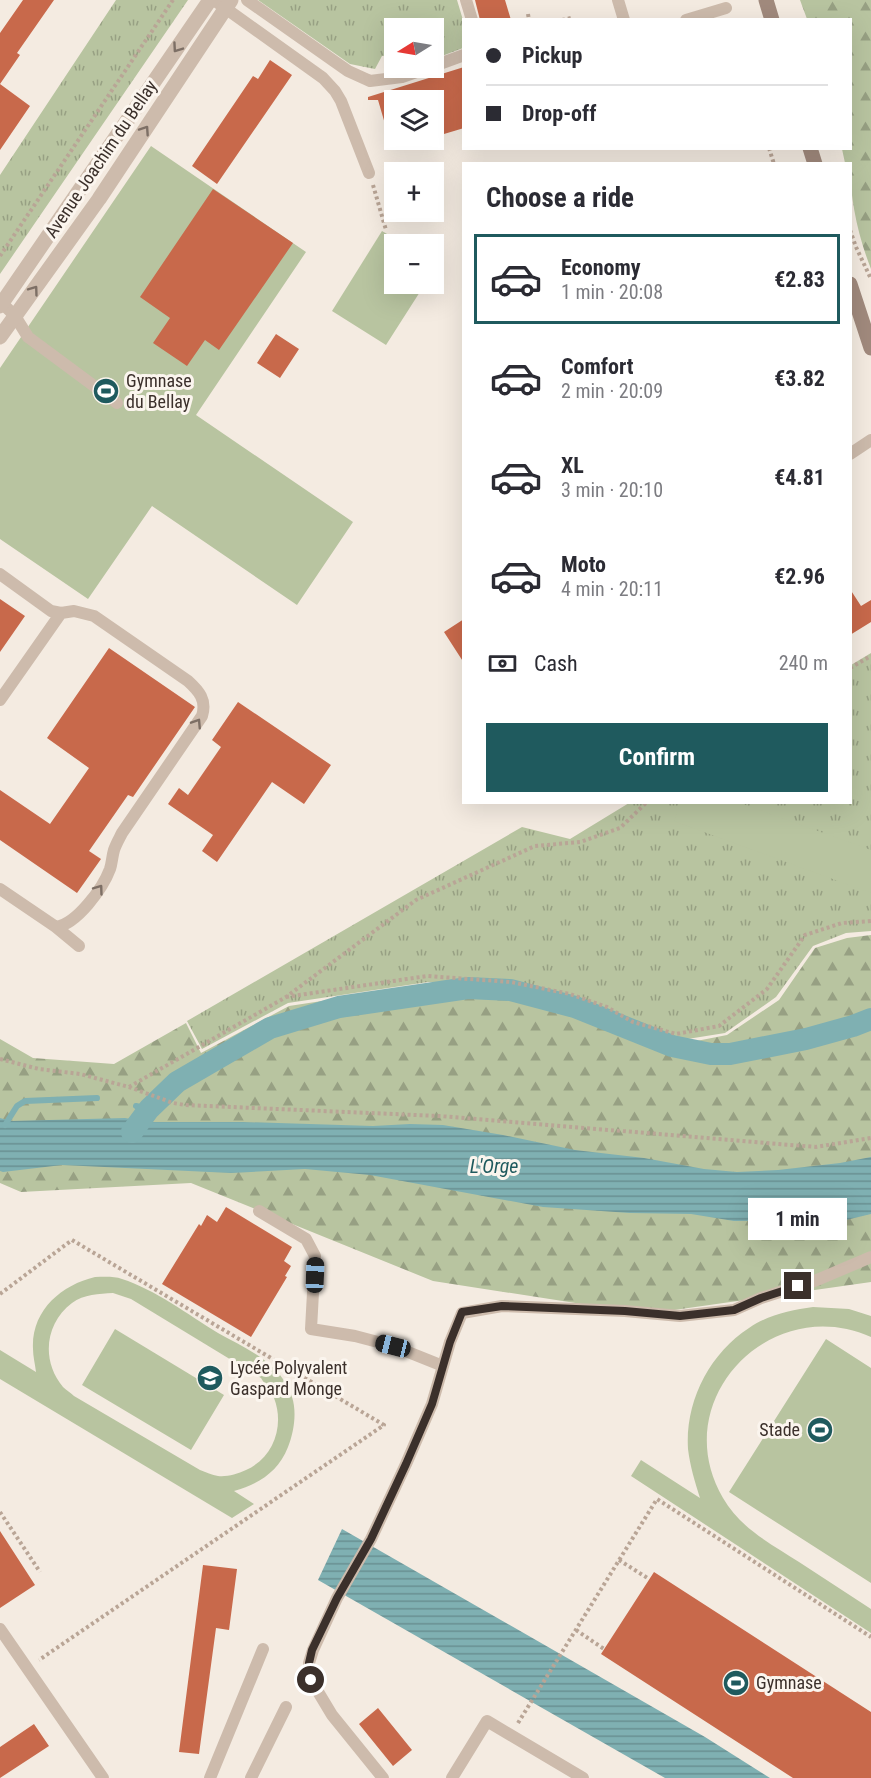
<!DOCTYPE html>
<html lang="en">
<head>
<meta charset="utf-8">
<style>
	:root { --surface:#fff; --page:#f7f7f7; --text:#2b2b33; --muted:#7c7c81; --line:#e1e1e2; --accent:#1f5a5e }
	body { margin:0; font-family:"Roboto Condensed",sans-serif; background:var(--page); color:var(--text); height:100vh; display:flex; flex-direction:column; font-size:22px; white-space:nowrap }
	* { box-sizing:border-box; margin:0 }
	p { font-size:20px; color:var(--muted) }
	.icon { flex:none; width:33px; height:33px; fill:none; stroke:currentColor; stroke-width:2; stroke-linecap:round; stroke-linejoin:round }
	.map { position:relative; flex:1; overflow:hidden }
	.drawer { position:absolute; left:462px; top:162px; width:390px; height:642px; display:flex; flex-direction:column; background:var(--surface); border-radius:0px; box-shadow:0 6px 24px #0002 }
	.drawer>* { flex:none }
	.top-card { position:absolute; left:462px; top:18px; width:390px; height:132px; border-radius:0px; box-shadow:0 6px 24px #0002; display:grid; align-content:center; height:132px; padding:0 24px; background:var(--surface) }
	.needle { width:39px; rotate:259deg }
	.controls { position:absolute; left:384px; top:18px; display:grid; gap:12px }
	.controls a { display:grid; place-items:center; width:60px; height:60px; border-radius:0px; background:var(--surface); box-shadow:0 6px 24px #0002; font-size:30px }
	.end { position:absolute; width:27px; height:27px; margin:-14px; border:8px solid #3b302b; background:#fff; box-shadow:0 0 0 3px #fff }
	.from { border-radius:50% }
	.bubble { position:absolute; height:42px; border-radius:0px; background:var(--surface); box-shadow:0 6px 24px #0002; font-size:20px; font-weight:700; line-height:42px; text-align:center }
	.car { position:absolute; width:18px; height:36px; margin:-18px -9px; border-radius:8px; box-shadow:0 0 4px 2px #0007; background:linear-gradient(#222 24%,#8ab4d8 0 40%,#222 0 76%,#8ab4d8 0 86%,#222 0) }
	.top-card b { display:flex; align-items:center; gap:21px; height:57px; font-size:22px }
	.top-card b+b { border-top:2px solid var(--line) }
	.top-card i { width:15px; height:15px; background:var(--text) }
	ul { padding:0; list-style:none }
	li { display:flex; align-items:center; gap:18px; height:90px; margin:0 12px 9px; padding:0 12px; border:3px solid transparent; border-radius:0px }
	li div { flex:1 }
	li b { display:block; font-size:22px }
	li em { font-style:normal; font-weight:700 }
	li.selected { border-color:var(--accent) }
	li>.icon { width:54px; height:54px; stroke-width:1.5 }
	h2 { padding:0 24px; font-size:27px; line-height:72px }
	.pay { display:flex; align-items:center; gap:15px; height:66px; padding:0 24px; font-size:22px }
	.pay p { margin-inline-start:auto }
	.cta { display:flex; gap:12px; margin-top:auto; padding:12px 24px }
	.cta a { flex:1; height:69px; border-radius:0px; background:var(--accent); color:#fff; font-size:24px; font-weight:700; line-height:69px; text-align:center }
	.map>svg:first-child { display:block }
</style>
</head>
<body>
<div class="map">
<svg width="871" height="1778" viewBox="0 0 871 1778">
	<defs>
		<pattern id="grass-tufts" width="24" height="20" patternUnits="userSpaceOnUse" patternTransform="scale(1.5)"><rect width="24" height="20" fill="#b8c4a0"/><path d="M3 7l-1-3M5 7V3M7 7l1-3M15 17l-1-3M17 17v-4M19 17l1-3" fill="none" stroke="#97a083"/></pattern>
		<pattern id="forest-firs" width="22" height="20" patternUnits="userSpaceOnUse" patternTransform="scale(1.5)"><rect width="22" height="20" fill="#b8c4a0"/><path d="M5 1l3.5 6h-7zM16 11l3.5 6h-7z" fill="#97a083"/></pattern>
		<pattern id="water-rules" width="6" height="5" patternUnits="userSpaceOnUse" patternTransform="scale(1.5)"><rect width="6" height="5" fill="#7fb0b2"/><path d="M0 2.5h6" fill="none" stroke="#699091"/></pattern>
	</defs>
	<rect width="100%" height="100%" fill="#f4ebe1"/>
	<path fill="url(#grass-tufts)" d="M116,0h72l-188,274v-99z
		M258,0h199l6,20v28l-29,11v-31h-40v27l-12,1 -7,13 -25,-5z
		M871,653v278l-25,2 -33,13 -37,51 -51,36 -50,8 -43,-15 -28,-15 -34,-14 -59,-11 -83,-4 -140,21 -86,46 -15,-28 335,-194 48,12 59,-36 221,-1 1,-137z"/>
	<path fill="url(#forest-firs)" d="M800,0h71v269c-13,-33 -21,-70 -21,-105l-5,-1 -3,-14 8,-1v-128l-43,-1z
		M871,935v347l-225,32 -213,-33 -242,-98 -170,9 -21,-9v-144l33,19 81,6 72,-41 15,30 88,-47 138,-21 84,4 57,11 36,13 27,16 45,16 51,-10 52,-35 36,-52 32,-10z"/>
	<path fill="#b8c4a0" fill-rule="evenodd" d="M151,146l155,106 -110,163 157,107 -56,83 -145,-99 -64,93 -88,-60v-171z
		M382,231l22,13h-10v40h31l-39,61 -54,-34z
		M680,803h60l131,47v43l-197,-72z
		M95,1277c8,0 19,-1 27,2 32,10 67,36 96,54 16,9 36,18 51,31 9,7 20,21 23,33 5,15 2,35 -4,50 -10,25 -29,37 -54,44l20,13 -22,14 -232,-139v-29l36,22c-1,-8 -3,-16 -3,-23 -2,-38 28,-64 62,-72zM113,1293l18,6 130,79c4,7 10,13 13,20 11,28 -1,60 -28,72 -9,4 -19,7 -28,6 -6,-1 -12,-4 -18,-6l-126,-74c-3,-3 -8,-6 -11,-9 -22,-26 -18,-64 9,-84 12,-9 27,-9 41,-10z
		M813,1307l36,2 22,7v21c-101,-45 -205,64 -148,161 17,30 48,46 76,64 24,16 48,31 72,47v24l-240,-157 10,-16 59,38c-5,-16 -10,-32 -12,-49 -3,-47 21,-95 61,-121 19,-13 42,-18 64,-21z
		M115,1329l109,66 -33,55 -109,-65z
		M826,1339l45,29v215l-142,-91z"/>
	<path fill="url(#water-rules)" d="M0,1118l11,3 114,-3 23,4h95l130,4 37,-2 33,1 60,10 72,15 69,8 60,11 33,3 41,-2 62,-7 31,-6v57l-25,6 -112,1 -43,-7 -61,-1 -87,-6 -173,-32 -65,-6 -74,4 -169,-8 -59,7 -3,-1z
		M342,1529l363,208 65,41h-105l-347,-198z"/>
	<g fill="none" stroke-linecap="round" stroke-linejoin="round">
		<path stroke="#7fb0b2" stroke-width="6" d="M136,1106l13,3
			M5,1125l12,-19 8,-5 72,-3"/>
		<path stroke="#7fb0b2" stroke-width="22" d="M132,1132l17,-23 28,-27 93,-54 69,-21 129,-19 42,2 65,17 97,39 39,8h19l76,-15 47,-13 18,-7"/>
	</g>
	<path fill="#c8694b" d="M23,0h31l-37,53 3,2 -20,29v-51z
		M475,0h30l6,20h-31z
		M270,60l22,15 -75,109 -25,-18 61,-90 5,3z
		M464,67v61l-30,9v-37h-40v40l-4,1 -12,-41h-10v-3z
		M0,84l30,22 -30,44z
		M213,189l80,54 -74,107 -14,-10 -18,26 -34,-23 17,-25 -30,-21z
		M276,334l23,15 -19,29 -23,-15z
		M850,589l11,17 10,-6v22l-21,13z
		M0,599l25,17 -25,36z
		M464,619v44l-20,-31z
		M109,648l86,59 -62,90 -5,-2 -39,56 12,8 -24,34 -77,-53v-50l50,34 39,-56 -42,-30z
		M238,702l93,63 -27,39 -32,-22 -55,80 -15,-11 11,-16 -45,-31 11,-16 9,7 33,-48 -9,-7z
		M226,1207l66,40 -8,14 7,5 -6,10 2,1 -36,60 -89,-53 37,-60 2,2 6,-11 10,7z
		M0,1531l35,54 -35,23z
		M203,1565l34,4 -8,61 -13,-2 -17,126 -20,-2z
		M654,1572l217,140v66h-78l-192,-124z
		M378,1708l34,42 -19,16 -34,-42z
		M34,1724l15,22 -49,32v-31z"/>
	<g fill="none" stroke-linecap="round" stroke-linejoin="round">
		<path stroke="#b9a596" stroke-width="4" stroke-dasharray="3 3" stroke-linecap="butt" d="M528,14l1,6
			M562,20l9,-2 1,2
			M769,148l5,16
			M373,185l13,45
			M850,230l6,17 15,32
			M0,256l173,-256
			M850,668l21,-12
			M286,997l141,-21 84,6 59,12 37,13 26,15 43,12 43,-8 48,-37 38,-54 37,-12 29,-2
			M0,1059l39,10 41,5 49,13 44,16 12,2 254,11 377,31 55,-9
			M129,1087l157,-90 130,-97 119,-54 45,-4 40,-14 27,-26
			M0,1294l72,-54 312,185 -345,235
			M0,1512l40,60
			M619,1560l30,19
			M576,1630l28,19
			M518,1723l139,-224 214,138"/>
		<path stroke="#cdbbac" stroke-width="12" d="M214,0l109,78 12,13 6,10 28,72
			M247,0l101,71 22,10 32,-4 26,-9
			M466,0l6,20
			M618,0l6,20
			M686,20l40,-12
			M434,66l30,-11
			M2,303l13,13 13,21 89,66
			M850,454l21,-14
			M0,574l51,37 10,2 13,-2 20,5 94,65c11,10 19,19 14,35l-80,117c-3,6 -6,11 -8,17 -2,7 -2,13 -4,19 -7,19 -33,55 -54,58
			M0,700l61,-87
			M0,889l56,38 23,19
			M259,1211l47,28 9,17 -4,73 44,7 38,10 50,20
			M0,1629l103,149
			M210,1778l53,-129
			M251,1778l35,-71
			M383,1778l-51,-63 -21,-35 -2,-17 4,-13 24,-52 34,-59 35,-75 26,-60 18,-62 12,-29 40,-7 123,5 55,5 54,-6 27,-12 56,-18 54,-23
			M452,1778l35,-57 96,57"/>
		<path stroke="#cdbbac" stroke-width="15" d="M0,306l210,-306
			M0,337l99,-138 132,-199"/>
		<path stroke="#a18a7d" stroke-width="15" d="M766,0l6,20
			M810,148l5,16
			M850,284l21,64"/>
	</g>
	<defs><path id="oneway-chevron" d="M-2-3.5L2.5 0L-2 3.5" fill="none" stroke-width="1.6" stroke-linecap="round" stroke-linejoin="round" transform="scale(1.5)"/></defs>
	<g stroke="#7d6f65">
		<use href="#oneway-chevron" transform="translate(177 48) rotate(125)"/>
		<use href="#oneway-chevron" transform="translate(145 130) rotate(-56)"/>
		<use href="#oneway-chevron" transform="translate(34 290) rotate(-54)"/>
		<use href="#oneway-chevron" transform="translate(197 723) rotate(-57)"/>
		<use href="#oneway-chevron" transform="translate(99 889) rotate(-54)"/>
	</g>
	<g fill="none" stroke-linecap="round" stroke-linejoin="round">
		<path stroke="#3b302b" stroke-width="8" d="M311,1680l-2,-17 3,-13 25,-52 34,-59 35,-75 26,-60 18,-62 12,-30 40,-6 123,5 55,5 54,-6 27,-12 37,-12"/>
	</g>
	<defs>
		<symbol id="stadium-disc" viewBox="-11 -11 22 22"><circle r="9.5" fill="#1f5a5e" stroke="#fbf5ee"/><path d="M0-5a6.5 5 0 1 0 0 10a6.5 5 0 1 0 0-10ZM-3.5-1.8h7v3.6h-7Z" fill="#fff"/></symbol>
		<symbol id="school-disc" viewBox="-11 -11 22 22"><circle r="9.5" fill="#1f5a5e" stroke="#fbf5ee"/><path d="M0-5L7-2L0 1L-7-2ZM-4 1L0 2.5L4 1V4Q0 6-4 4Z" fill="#fff"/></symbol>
	</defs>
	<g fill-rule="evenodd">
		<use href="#stadium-disc" x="91" y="376" width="30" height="30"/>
		<use href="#school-disc" x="195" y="1363" width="30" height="30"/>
		<use href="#stadium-disc" x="805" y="1415" width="30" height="30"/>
		<use href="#stadium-disc" x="721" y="1668" width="30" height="30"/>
	</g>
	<g text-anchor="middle" stroke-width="6" stroke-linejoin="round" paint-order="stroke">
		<g font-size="18" fill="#3b302b" stroke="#fbf5ee">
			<text transform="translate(101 159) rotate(-56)" y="6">Avenue Joachim du Bellay</text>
		</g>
		<g font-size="18" fill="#3b302b" stroke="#fbf5ee" text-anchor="start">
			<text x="126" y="387">Gymnase<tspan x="126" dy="21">du Bellay</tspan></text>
			<text x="230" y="1374">Lycée Polyvalent<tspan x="230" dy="21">Gaspard Monge</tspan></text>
			<text x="800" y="1436" text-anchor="end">Stade</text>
			<text x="756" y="1689">Gymnase</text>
		</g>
		<g font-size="20" font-style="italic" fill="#1f5a5e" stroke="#fbf5ee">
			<text x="494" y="1173">L'Orge</text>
		</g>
	</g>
</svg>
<div class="controls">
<a><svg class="needle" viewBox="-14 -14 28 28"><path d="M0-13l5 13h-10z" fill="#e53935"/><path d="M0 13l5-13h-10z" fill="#7c7c81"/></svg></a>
<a><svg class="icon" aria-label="layers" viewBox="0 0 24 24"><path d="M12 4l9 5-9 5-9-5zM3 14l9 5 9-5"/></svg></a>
<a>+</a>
<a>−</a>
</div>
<i class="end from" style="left:311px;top:1680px"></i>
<i class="end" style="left:798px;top:1286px"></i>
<div class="bubble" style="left:748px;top:1198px;width:99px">1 min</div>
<i class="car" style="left:315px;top:1275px;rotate:2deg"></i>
<i class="car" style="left:393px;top:1346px;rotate:284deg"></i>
<div class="top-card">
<b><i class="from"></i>Pickup</b>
<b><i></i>Drop-off</b>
</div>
<section class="drawer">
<h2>Choose a ride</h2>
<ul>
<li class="selected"><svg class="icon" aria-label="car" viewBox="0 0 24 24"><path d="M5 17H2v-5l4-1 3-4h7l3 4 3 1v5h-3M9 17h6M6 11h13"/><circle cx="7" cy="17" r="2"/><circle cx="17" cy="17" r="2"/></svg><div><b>Economy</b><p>1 min · 20:08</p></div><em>€2.83</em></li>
<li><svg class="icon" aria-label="car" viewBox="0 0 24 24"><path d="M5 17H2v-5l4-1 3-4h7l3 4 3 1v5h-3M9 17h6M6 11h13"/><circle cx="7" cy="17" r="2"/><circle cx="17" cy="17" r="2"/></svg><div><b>Comfort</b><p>2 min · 20:09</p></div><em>€3.82</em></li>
<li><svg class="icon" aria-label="car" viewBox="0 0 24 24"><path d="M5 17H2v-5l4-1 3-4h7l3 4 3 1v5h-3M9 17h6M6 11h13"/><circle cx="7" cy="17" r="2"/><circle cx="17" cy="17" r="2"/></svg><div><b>XL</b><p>3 min · 20:10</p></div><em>€4.81</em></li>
<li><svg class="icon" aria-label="car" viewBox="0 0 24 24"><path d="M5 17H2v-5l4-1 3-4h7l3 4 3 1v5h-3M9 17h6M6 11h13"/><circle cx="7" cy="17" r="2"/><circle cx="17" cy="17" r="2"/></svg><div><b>Moto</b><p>4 min · 20:11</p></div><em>€2.96</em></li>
</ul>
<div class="pay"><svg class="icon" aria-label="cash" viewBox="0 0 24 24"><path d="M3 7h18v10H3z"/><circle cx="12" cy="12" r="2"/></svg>Cash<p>240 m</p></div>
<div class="cta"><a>Confirm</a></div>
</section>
</div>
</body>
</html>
